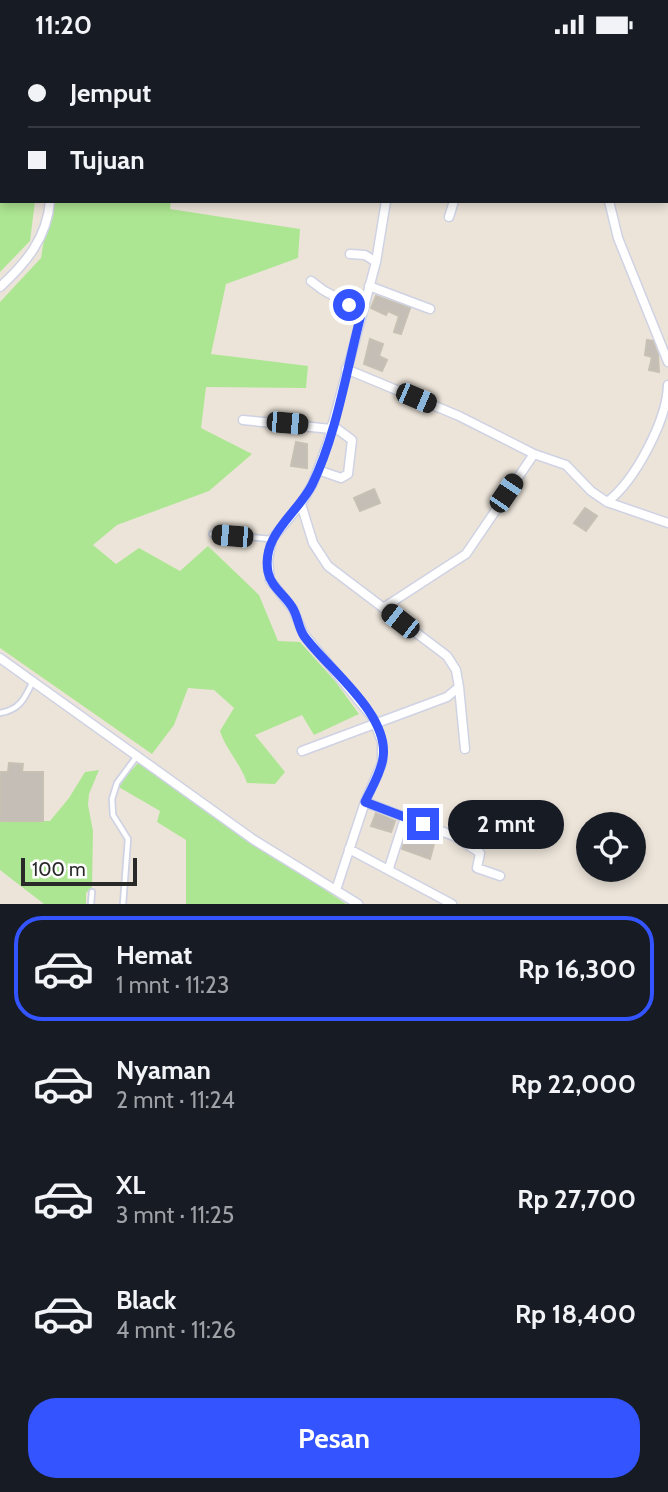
<!DOCTYPE html>
<html lang="id">
<head>
<meta charset="utf-8">
<style>
	:root { --surface:#171b24; --page:#20242c; --text:#f1f3f6; --muted:#9ea1a6; --line:#363941; --accent:#3354ff }
	body { margin:0; font-family:Cabin,sans-serif; background:var(--page); color:var(--text); height:100vh; display:flex; flex-direction:column; font-size:26px; white-space:nowrap }
	* { box-sizing:border-box; margin:0 }
	p { font-size:23px; color:var(--muted) }
	.icon { flex:none; width:38px; height:38px; fill:none; stroke:currentColor; stroke-width:2; stroke-linecap:round; stroke-linejoin:round }
	.map { position:relative; height:855px; overflow:hidden }
	.drawer { display:flex; flex-direction:column; background:var(--surface); flex:1 }
	.drawer>* { flex:none }
	.hud { position:absolute; left:0px; top:0px; width:668px; height:154px; box-shadow:0 4px 10px #0003; display:grid; align-content:center; height:154px; padding:0 28px; background:var(--surface) }
	.tools { position:absolute; left:576px; top:763px; display:grid; gap:14px }
	.tools a { display:grid; place-items:center; width:70px; height:70px; border-radius:50%; background:var(--surface); box-shadow:0 4px 10px #0003; font-size:35px }
	.scale { position:absolute; left:21px; bottom:18px; width:116px; box-sizing:border-box; padding-left:7px; border:4px solid #292929; border-top:0; font-size:19px; line-height:24px; white-space:nowrap; color:#292929; -webkit-text-stroke:5px #fff; paint-order:stroke }
	.end { position:absolute; width:32px; height:32px; margin:-16px; border:9px solid #3354ff; background:#fff; box-shadow:0 0 0 4px #fff }
	.from { border-radius:50% }
	.bubble { position:absolute; height:49px; border-radius:24px; background:var(--surface); box-shadow:0 4px 10px #0003; font-size:23px; font-weight:800; line-height:49px; text-align:center }
	.car { position:absolute; width:21px; height:42px; margin:-21px -10px; border-radius:9px; box-shadow:0 0 5px 2px #0007; background:linear-gradient(#222 24%,#8ab4d8 0 40%,#222 0 76%,#8ab4d8 0 86%,#222 0) }
	.hud b { display:flex; align-items:center; gap:24px; height:66px; font-size:26px }
	.hud b+b { border-top:2px solid var(--line) }
	.hud i { width:18px; height:18px; background:var(--text) }
	ul { padding:12px 0 0; list-style:none }
	li { display:flex; align-items:center; gap:21px; height:105px; margin:0 14px 10px; padding:0 14px; border:4px solid transparent; border-radius:28px }
	li div { flex:1 }
	li b { display:block; font-size:26px }
	li em { font-style:normal; font-weight:800 }
	li.active { border-color:var(--accent) }
	li>.icon { width:63px; height:63px; stroke-width:1.5 }
	.action { display:flex; gap:14px; margin-top:auto; padding:14px 28px }
	.action a { flex:1; height:80px; border-radius:28px; background:var(--accent); color:#fff; font-size:28px; font-weight:800; line-height:80px; text-align:center }
	.status { display:flex; justify-content:space-between; align-items:center; height:49px; padding:0 35px; background:var(--surface); direction:ltr }
	.status svg { height:19px; fill:currentColor }
	.map>svg:first-child { display:block }
</style>
</head>
<body>
<div class="status"><b>11:20</b><svg viewBox="0 0 49 12"><path d="M0 12V9h3v3zM5 12V6h3v6zM10 12V3h3v9zM15 12V0h3v12zM26 1h20v11H26zM47 4h2v5h-2z"/></svg></div>
<div class="map">
<svg width="668" height="855" viewBox="0 0 668 855">
	<rect width="100%" height="100%" fill="#ece4d9"/>
	<path fill="#ade692" d="M0,46l2,106h33l-5,40 -30,31z
		M50,152h121l-1,8 130,20 -2,29 -72,26 -15,70 97,12 -2,22 -100,-1 -5,41 51,26 -43,37 -92,34 -24,20 23,19 23,-16 41,23 28,-25 51,49 19,46 22,1 35,39 24,33 -45,21 -12,-20 -47,20 30,37 -10,12 -28,-1c-6,-19 -21,-33 -27,-52l14,-23 -20,-18 -26,-2 -14,37 -22,29 -152,-106v-346l41,-44z
		M138,714l208,141h-160v-64l-29,-18 3,-11 -43,-25z
		M99,721l-10,24 -1,11 5,26 -1,56 -6,6v11h-42l-44,-34v-49h50l19,-23 16,-26z"/>
	<path fill="#c4beb6" stroke="#c7c1b3" stroke-width="2" d="M376,247l34,12 -9,26 -7,-2 5,-16 -11,-5 -2,4 -15,-7z
		M370,290l13,5 -4,12 8,4 -5,11 -18,-7z
		M647,291l6,1 5,14 1,17 -10,-2 3,-13 -7,-2z
		M296,393l11,2v24l-16,-2z
		M374,440l6,14 -20,8 -6,-13z
		M585,459l12,8 -11,15 -12,-8z
		M9,714l14,1 -1,8h21v49h-43v-49h8z
		M376,764l19,8 -4,11 -20,-6z
		M409,777l10,4 -3,9 18,5 -4,15 -28,-10z"/>
	<g fill="none" stroke-linecap="round" stroke-linejoin="round">
		<defs>
			<path id="lane" d="M212,485l59,5
				M0,664c20,-3 25,-15 33,-32
				M91,855l1,-12
				M123,855l5,-65 -15,-24 -1,-16 5,-16 20,-27"/>
			<path id="street" d="M415,0l2,2
				M449,0l2,2
				M548,0l2,2
				M60,2v-2
				M431,2l1,-2
				M0,40h2
				M667,132h1
				M609,152l9,37 50,124
				M449,168l5,-16
				M350,205l15,1 11,7
				M311,232l12,9 39,22
				M369,237l61,23
				M0,238c26,-24 47,-49 50,-86
				M346,320l113,47 75,38 32,11 25,26 16,11 61,21
				M243,371l88,9
				M318,421l23,8 7,-4 4,-34 -20,-15
				M607,453c28,-21 60,-82 61,-117
				M301,455l12,39 15,23 119,90 9,14 3,17 -12,10 -145,54
				M383,559l83,-54 68,-100
				M0,609l254,182 104,64
				M459,638l6,62
				M365,753l89,34 26,17 -3,15 23,8
				M349,800l103,55
				M389,819l16,-50
				M336,841l29,-88 17,-39v-21l-9,-24 -70,-85 -10,-24 -23,-29 -2,-20 4,-21 29,-35 12,-21 15,-41 48,-180 10,-61"/>
		</defs>
		<use href="#lane" stroke="#cfd2e3" stroke-width="8"/>
		<use href="#street" stroke="#cfd2e3" stroke-width="11"/>
		<use href="#lane" stroke="#fff" stroke-width="4.5"/>
		<use href="#street" stroke="#fff" stroke-width="8"/>
	</g>
	<g fill="none" stroke-linecap="round" stroke-linejoin="round">
		<path stroke="#3354ff" stroke-width="9" d="M349,256l13,6c-15,56 -25,123 -50,174 -15,29 -51,50 -44,87 3,15 17,23 24,35 6,9 6,20 12,29 23,32 86,78 79,122 -2,15 -12,31 -18,44l58,22"/>
	</g>
</svg>
<div class="tools">
<a><svg class="icon" aria-label="locate" viewBox="0 0 24 24"><circle cx="12" cy="12" r="6"/><path d="M12 2v4M12 18v4M2 12h4M18 12h4"/></svg></a>
</div>
<div class="scale">100 m</div>
<i class="end from" style="left:349px;top:256px"></i>
<i class="end" style="left:423px;top:775px"></i>
<div class="bubble" style="left:448px;top:751px;width:116px">2 mnt</div>
<i class="car" style="left:416px;top:349px;rotate:113deg"></i>
<i class="car" style="left:287px;top:374px;rotate:95deg"></i>
<i class="car" style="left:506px;top:444px;rotate:34deg"></i>
<i class="car" style="left:232px;top:487px;rotate:275deg"></i>
<i class="car" style="left:400px;top:572px;rotate:308deg"></i>
<div class="hud">
<b><i class="from"></i>Jemput</b>
<b><i></i>Tujuan</b>
</div>
</div>
<section class="drawer">
<ul>
<li class="active"><svg class="icon" aria-label="car" viewBox="0 0 24 24"><path d="M5 17H2v-5l4-1 3-4h7l3 4 3 1v5h-3M9 17h6M6 11h13"/><circle cx="7" cy="17" r="2"/><circle cx="17" cy="17" r="2"/></svg><div><b>Hemat</b><p>1 mnt · 11:23</p></div><em>Rp 16,300</em></li>
<li><svg class="icon" aria-label="car" viewBox="0 0 24 24"><path d="M5 17H2v-5l4-1 3-4h7l3 4 3 1v5h-3M9 17h6M6 11h13"/><circle cx="7" cy="17" r="2"/><circle cx="17" cy="17" r="2"/></svg><div><b>Nyaman</b><p>2 mnt · 11:24</p></div><em>Rp 22,000</em></li>
<li><svg class="icon" aria-label="car" viewBox="0 0 24 24"><path d="M5 17H2v-5l4-1 3-4h7l3 4 3 1v5h-3M9 17h6M6 11h13"/><circle cx="7" cy="17" r="2"/><circle cx="17" cy="17" r="2"/></svg><div><b>XL</b><p>3 mnt · 11:25</p></div><em>Rp 27,700</em></li>
<li><svg class="icon" aria-label="car" viewBox="0 0 24 24"><path d="M5 17H2v-5l4-1 3-4h7l3 4 3 1v5h-3M9 17h6M6 11h13"/><circle cx="7" cy="17" r="2"/><circle cx="17" cy="17" r="2"/></svg><div><b>Black</b><p>4 mnt · 11:26</p></div><em>Rp 18,400</em></li>
</ul>
<div class="action"><a>Pesan</a></div>
</section>
</body>
</html>
